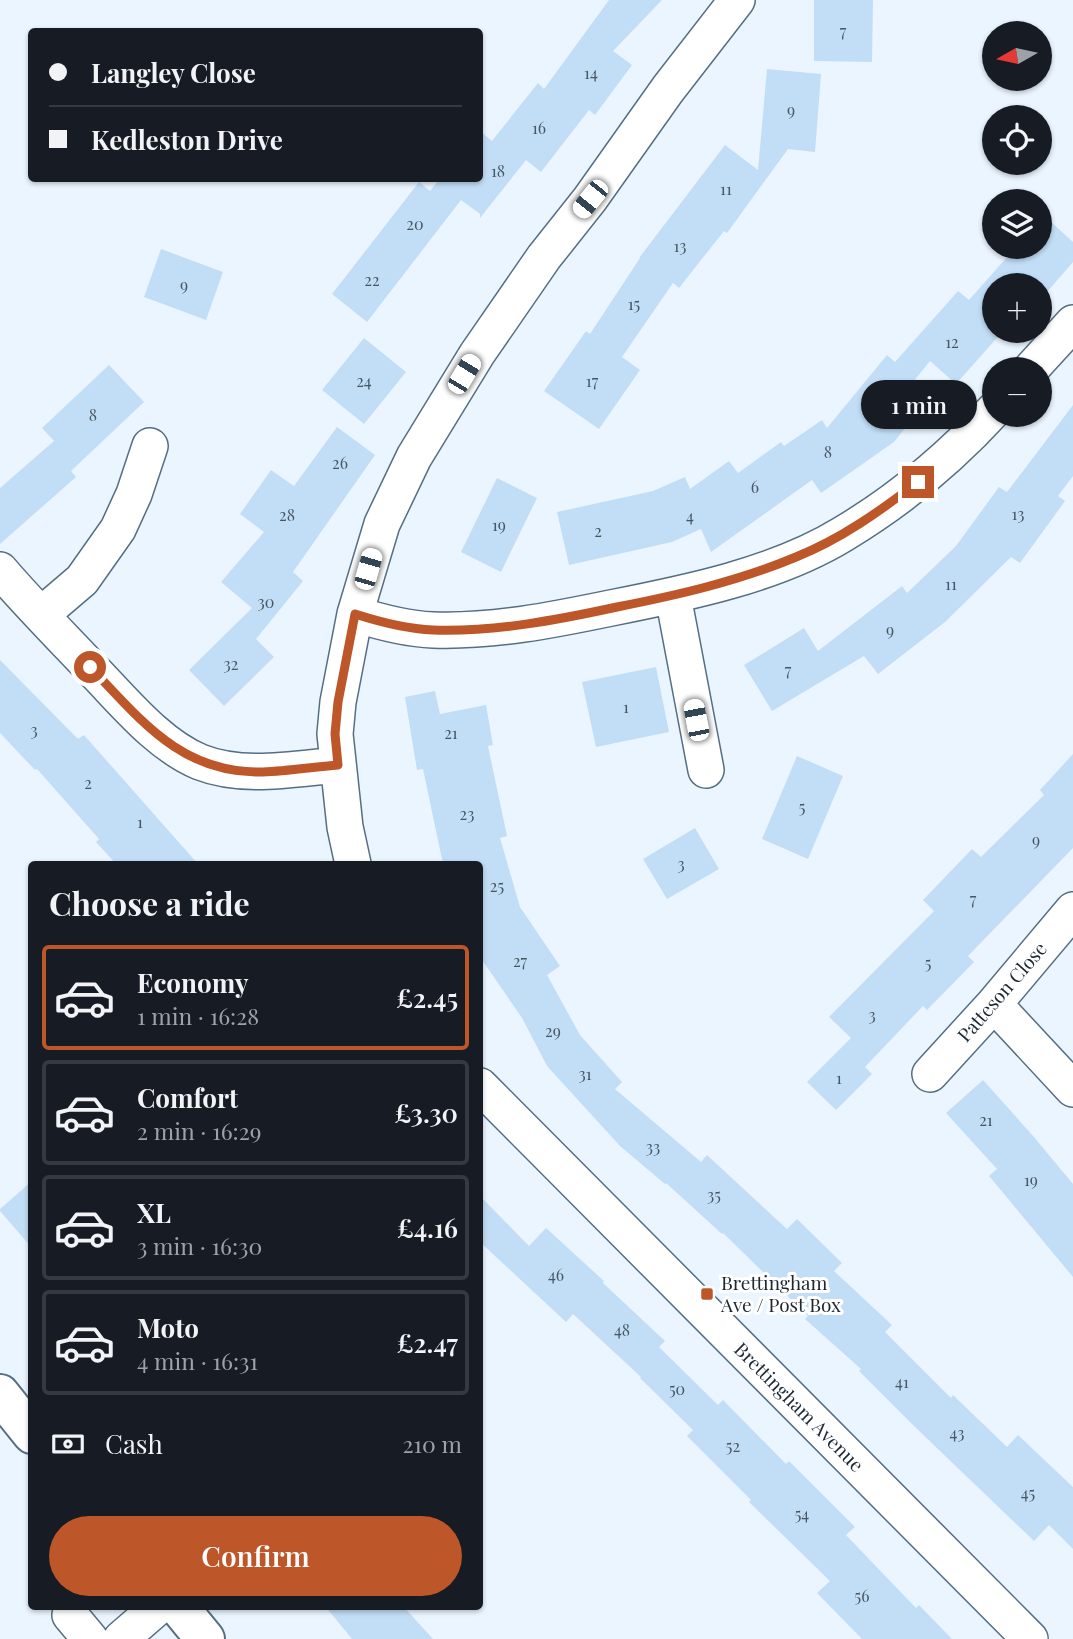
<!DOCTYPE html>
<html lang="en">
<head>
<meta charset="utf-8">
<style>
	:root { --surface:#171b24; --page:#20242c; --text:#f1f3f6; --muted:#9ea1a6; --line:#363941; --accent:#bd572a }
	body { margin:0; font-family:"Playfair Display",serif; background:var(--page); color:var(--text); height:100vh; display:flex; flex-direction:column; font-size:26px; white-space:nowrap }
	* { box-sizing:border-box; margin:0 }
	p { font-size:23px; color:var(--muted) }
	.icon { flex:none; width:38px; height:38px; fill:none; stroke:currentColor; stroke-width:2; stroke-linecap:round; stroke-linejoin:round }
	.map { position:relative; flex:1; overflow:hidden }
	.panel { position:absolute; left:28px; top:861px; width:455px; height:749px; display:flex; flex-direction:column; background:var(--surface); border-radius:7px; box-shadow:0 2px 5px #0004 }
	.panel>* { flex:none }
	.banner { position:absolute; left:28px; top:28px; width:455px; height:154px; border-radius:7px; box-shadow:0 2px 5px #0004; display:grid; align-content:center; height:154px; padding:0 21px; background:var(--surface) }
	.needle { width:46px; rotate:261deg }
	.controls { position:absolute; left:982px; top:21px; display:grid; gap:14px }
	.controls a { display:grid; place-items:center; width:70px; height:70px; border-radius:50%; background:var(--surface); box-shadow:0 2px 5px #0004; font-size:35px }
	.end { position:absolute; width:32px; height:32px; margin:-16px; border:9px solid #bd572a; background:#fff; box-shadow:0 0 0 4px #fff }
	.from { border-radius:50% }
	.bubble { position:absolute; height:49px; border-radius:24px; background:var(--surface); box-shadow:0 2px 5px #0004; font-size:23px; font-weight:600; line-height:49px; text-align:center }
	.car { position:absolute; width:21px; height:42px; margin:-21px -10px; border-radius:9px; box-shadow:0 0 5px 2px #0007; background:linear-gradient(#fff 24%,#345 0 40%,#fff 0 76%,#345 0 86%,#fff 0) }
	.banner b { display:flex; align-items:center; gap:24px; height:66px; font-size:26px }
	.banner b+b { border-top:2px solid var(--line) }
	.banner i { width:18px; height:18px; background:var(--text) }
	ul { padding:0; list-style:none }
	li { display:flex; align-items:center; gap:21px; height:105px; margin:0 14px 10px; padding:0 7px; border:4px solid var(--line); border-radius:7px }
	li div { flex:1 }
	li b { display:block; font-size:26px }
	li em { font-style:normal; font-weight:600 }
	li.current { border-color:var(--accent) }
	li>.icon { width:63px; height:63px; stroke-width:1.5 }
	h2 { padding:0 21px; font-size:32px; line-height:84px }
	.pay { display:flex; align-items:center; gap:18px; height:77px; padding:0 21px; font-size:26px }
	.pay p { margin-inline-start:auto }
	.button { display:flex; gap:14px; margin-top:auto; padding:14px 21px }
	.button a { flex:1; height:80px; border-radius:42px; background:var(--accent); color:#fff; font-size:28px; font-weight:600; line-height:80px; text-align:center }
	.map>svg:first-child { display:block }
</style>
</head>
<body>
<div class="map">
<svg width="1073" height="1639" viewBox="0 0 1073 1639">
	<rect width="100%" height="100%" fill="#eaf5ff"/>
	<path fill="#c2def6" d="M609,0h53l-49,51 19,14 -37,50 -6,-5 -48,62 -15,-12 -46,58v-4l-19,-14 -94,122 -35,-28 87,-112 11,9 8,-10 -3,-3h45v-47l12,10 46,-58 6,6z
		M814,0h59l-1,62 -58,-1z
		M767,69l54,5 -6,78 -27,-3 -61,84 -3,-2 -45,57 -6,-5 -51,74 18,13 -41,59 -55,-38 42,-60 4,3 50,-76h-1l86,-113 33,25z
		M1040,212l33,30v20l-33,38v-15h-46v46h9l-47,53 -26,-23 -33,41 17,15 -20,25 -73,51 -9,-13 -101,72 -10,-23 -29,13 -103,23 -12,-53 96,-21 32,-14 5,12 39,-28 9,12 43,-31 3,4 38,-26 5,8 60,-73 8,7 63,-71 11,9 47,-53h24z
		M161,249l62,23 -17,48 -62,-23z
		M364,338l42,34 -42,52 -42,-34z
		M109,365l35,37 -73,69 5,6 -76,67v-56l54,-47 -12,-13z
		M1073,405v71l-15,20 7,5 -45,62 -9,-6 -66,65 -67,52 -14,-18 -92,55 -28,-46 60,-37 14,23 84,-65 5,7 49,-47 43,-59 8,5z
		M337,427l38,28 -82,117 10,9 -47,58 18,18 -50,49 -35,-36 63,-62 -31,-26 43,-50 -24,-18 31,-44 23,16z
		M497,478l40,20 -36,74 -40,-20z
		M0,660l78,79 6,-4 114,129h-82l-20,-22 3,-3 -62,-70 -2,1 -35,-37z
		M656,667l13,65 -73,15 -14,-65z
		M435,691l5,23 46,-9 7,40 -5,1 19,90 -7,2 20,69 40,59 -13,9 33,60 42,47 -7,7 86,73 6,-7 80,74 10,-10 45,44 -8,8 58,54 -7,7 66,66 2,-3 54,52 11,-12 55,52v62l-24,-24 -15,16 -120,-115 -55,-55 2,-2 -56,-50 3,-3 -85,-83 -1,1 -56,-51 -1,1 -45,-38 -73,-80 -25,-48 -42,-61v-93h-37l-20,-95 -6,1 -12,-73z
		M1073,754v94l-105,108 6,6 -47,48 -4,-4 -58,61 7,7 -36,36 -29,-28 44,-44 -22,-21 105,-106 -11,-11 49,-51 9,8 63,-62 -4,-5z
		M797,756l46,20 -35,83 -46,-20z
		M695,828l24,41 -52,30 -24,-40z
		M983,1080l51,57 39,47v93l-84,-101 8,-7 -51,-56z
		M32,1181v67l-32,-37v-2z
		M480,1196l49,50 17,-18 58,53 -1,2 62,58 -6,6 59,58 5,-5 63,64 3,-3 66,66 -9,8 70,73 3,-3 33,34h-90l-45,-46 13,-12 -81,-79 2,-2 -64,-64 6,-6 -53,-52 1,-1 -68,-63 -7,8 -86,-80z
		M325,1606h78l30,33h-81z"/>
	<g fill="none" stroke-linecap="round" stroke-linejoin="round">
		<defs>
			<path id="minor" d="M1031,369l42,-46
				M0,570c30,35 63,68 95,102 30,31 64,73 105,90 43,17 93,7 138,3
				M673,596l33,174
				M355,614c25,8 51,15 78,16 60,2 120,-10 178,-22 76,-15 165,-33 232,-74 55,-33 107,-76 151,-124
				M41,615l41,-35 36,-51 16,-35 16,-48
				M353,864l-8,-37 -10,-93 3,-32 17,-88 27,-90 32,-67 63,-103 67,-97 46,-58 78,-110 69,-89
				M994,1004l79,85
				M930,1074l64,-70 79,-94
				M480,1086l550,553
				M70,1615l20,24
				M121,1639l38,-33"/>
			<path id="tertiary" d="M0,1394l32,40
				M178,1606l27,33"/>
		</defs>
		<use href="#minor" stroke="#556e83" stroke-width="38"/>
		<use href="#tertiary" stroke="#556e83" stroke-width="42"/>
		<use href="#minor" stroke="#fff" stroke-width="35"/>
		<use href="#tertiary" stroke="#fff" stroke-width="38"/>
	</g>
	<g fill="none" stroke-linecap="round" stroke-linejoin="round">
		<path stroke="#bd572a" stroke-width="9" d="M90,667c51,53 91,107 173,105 25,-1 50,-5 75,-7l-3,-31 3,-32 17,-88c25,8 51,15 78,16 62,2 124,-10 184,-23 61,-12 122,-26 179,-50 45,-18 84,-46 122,-75"/>
	</g>
	<rect fill="#bd572a" stroke="#fff" stroke-width="2.5" x="700" y="1287" width="14" height="14" rx="3.5"/>
	<g text-anchor="middle" stroke-width="6" stroke-linejoin="round" paint-order="stroke">
		<g font-size="16" fill="#465662">
			<text x="843" y="37">7</text>
			<text x="591" y="79">14</text>
			<text x="791" y="116">9</text>
			<text x="539" y="134">16</text>
			<text x="498" y="177">18</text>
			<text x="726" y="195">11</text>
			<text x="415" y="230">20</text>
			<text x="680" y="252">13</text>
			<text x="372" y="286">22</text>
			<text x="184" y="291">9</text>
			<text x="634" y="310">15</text>
			<text x="952" y="348">12</text>
			<text x="364" y="387">24</text>
			<text x="592" y="387">17</text>
			<text x="93" y="421">8</text>
			<text x="828" y="458">8</text>
			<text x="340" y="469">26</text>
			<text x="755" y="493">6</text>
			<text x="1018" y="520">13</text>
			<text x="287" y="521">28</text>
			<text x="690" y="522">4</text>
			<text x="499" y="531">19</text>
			<text x="598" y="537">2</text>
			<text x="951" y="590">11</text>
			<text x="266" y="608">30</text>
			<text x="890" y="636">9</text>
			<text x="231" y="670">32</text>
			<text x="788" y="676">7</text>
			<text x="626" y="713">1</text>
			<text x="34" y="736">3</text>
			<text x="451" y="739">21</text>
			<text x="88" y="789">2</text>
			<text x="802" y="813">5</text>
			<text x="467" y="820">23</text>
			<text x="140" y="828">1</text>
			<text x="1036" y="846">9</text>
			<text x="681" y="870">3</text>
			<text x="497" y="892">25</text>
			<text x="973" y="905">7</text>
			<text x="520" y="967">27</text>
			<text x="928" y="969">5</text>
			<text x="872" y="1021">3</text>
			<text x="553" y="1037">29</text>
			<text x="585" y="1080">31</text>
			<text x="839" y="1084">1</text>
			<text x="986" y="1126">21</text>
			<text x="653" y="1153">33</text>
			<text x="1031" y="1186">19</text>
			<text x="714" y="1201">35</text>
			<text x="556" y="1281">46</text>
			<text x="622" y="1336">48</text>
			<text x="902" y="1388">41</text>
			<text x="677" y="1395">50</text>
			<text x="957" y="1439">43</text>
			<text x="733" y="1452">52</text>
			<text x="1028" y="1499">45</text>
			<text x="802" y="1520">54</text>
			<text x="862" y="1602">56</text>
		</g>
		<g font-size="19" fill="#1d2831" stroke="#fff">
			<text transform="translate(1002 992) rotate(-49)" y="7">Patteson Close</text>
			<text transform="translate(799 1407) rotate(45)" y="7">Brettingham Avenue</text>
		</g>
		<g font-size="19" fill="#1d2831" stroke="#fff" text-anchor="start">
			<text x="721" y="1290">Brettingham<tspan x="721" dy="22">Ave / Post Box</tspan></text>
		</g>
	</g>
</svg>
<div class="controls">
<a><svg class="needle" viewBox="-14 -14 28 28"><path d="M0-13l5 13h-10z" fill="#e53935"/><path d="M0 13l5-13h-10z" fill="#9ea1a6"/></svg></a>
<a><svg class="icon" aria-label="locate" viewBox="0 0 24 24"><circle cx="12" cy="12" r="6"/><path d="M12 2v4M12 18v4M2 12h4M18 12h4"/></svg></a>
<a><svg class="icon" aria-label="layers" viewBox="0 0 24 24"><path d="M12 4l9 5-9 5-9-5zM3 14l9 5 9-5"/></svg></a>
<a>+</a>
<a>−</a>
</div>
<i class="end from" style="left:90px;top:667px"></i>
<i class="end" style="left:918px;top:482px"></i>
<div class="bubble" style="left:861px;top:380px;width:116px">1 min</div>
<i class="car" style="left:590px;top:199px;rotate:219deg"></i>
<i class="car" style="left:464px;top:374px;rotate:31deg"></i>
<i class="car" style="left:368px;top:569px;rotate:16deg"></i>
<i class="car" style="left:696px;top:720px;rotate:349deg"></i>
<div class="banner">
<b><i class="from"></i>Langley Close</b>
<b><i></i>Kedleston Drive</b>
</div>
<section class="panel">
<h2>Choose a ride</h2>
<ul>
<li class="current"><svg class="icon" aria-label="car" viewBox="0 0 24 24"><path d="M5 17H2v-5l4-1 3-4h7l3 4 3 1v5h-3M9 17h6M6 11h13"/><circle cx="7" cy="17" r="2"/><circle cx="17" cy="17" r="2"/></svg><div><b>Economy</b><p>1 min · 16:28</p></div><em>£2.45</em></li>
<li><svg class="icon" aria-label="car" viewBox="0 0 24 24"><path d="M5 17H2v-5l4-1 3-4h7l3 4 3 1v5h-3M9 17h6M6 11h13"/><circle cx="7" cy="17" r="2"/><circle cx="17" cy="17" r="2"/></svg><div><b>Comfort</b><p>2 min · 16:29</p></div><em>£3.30</em></li>
<li><svg class="icon" aria-label="car" viewBox="0 0 24 24"><path d="M5 17H2v-5l4-1 3-4h7l3 4 3 1v5h-3M9 17h6M6 11h13"/><circle cx="7" cy="17" r="2"/><circle cx="17" cy="17" r="2"/></svg><div><b>XL</b><p>3 min · 16:30</p></div><em>£4.16</em></li>
<li><svg class="icon" aria-label="car" viewBox="0 0 24 24"><path d="M5 17H2v-5l4-1 3-4h7l3 4 3 1v5h-3M9 17h6M6 11h13"/><circle cx="7" cy="17" r="2"/><circle cx="17" cy="17" r="2"/></svg><div><b>Moto</b><p>4 min · 16:31</p></div><em>£2.47</em></li>
</ul>
<div class="pay"><svg class="icon" aria-label="cash" viewBox="0 0 24 24"><path d="M3 7h18v10H3z"/><circle cx="12" cy="12" r="2"/></svg>Cash<p>210 m</p></div>
<div class="button"><a>Confirm</a></div>
</section>
</div>
</body>
</html>
